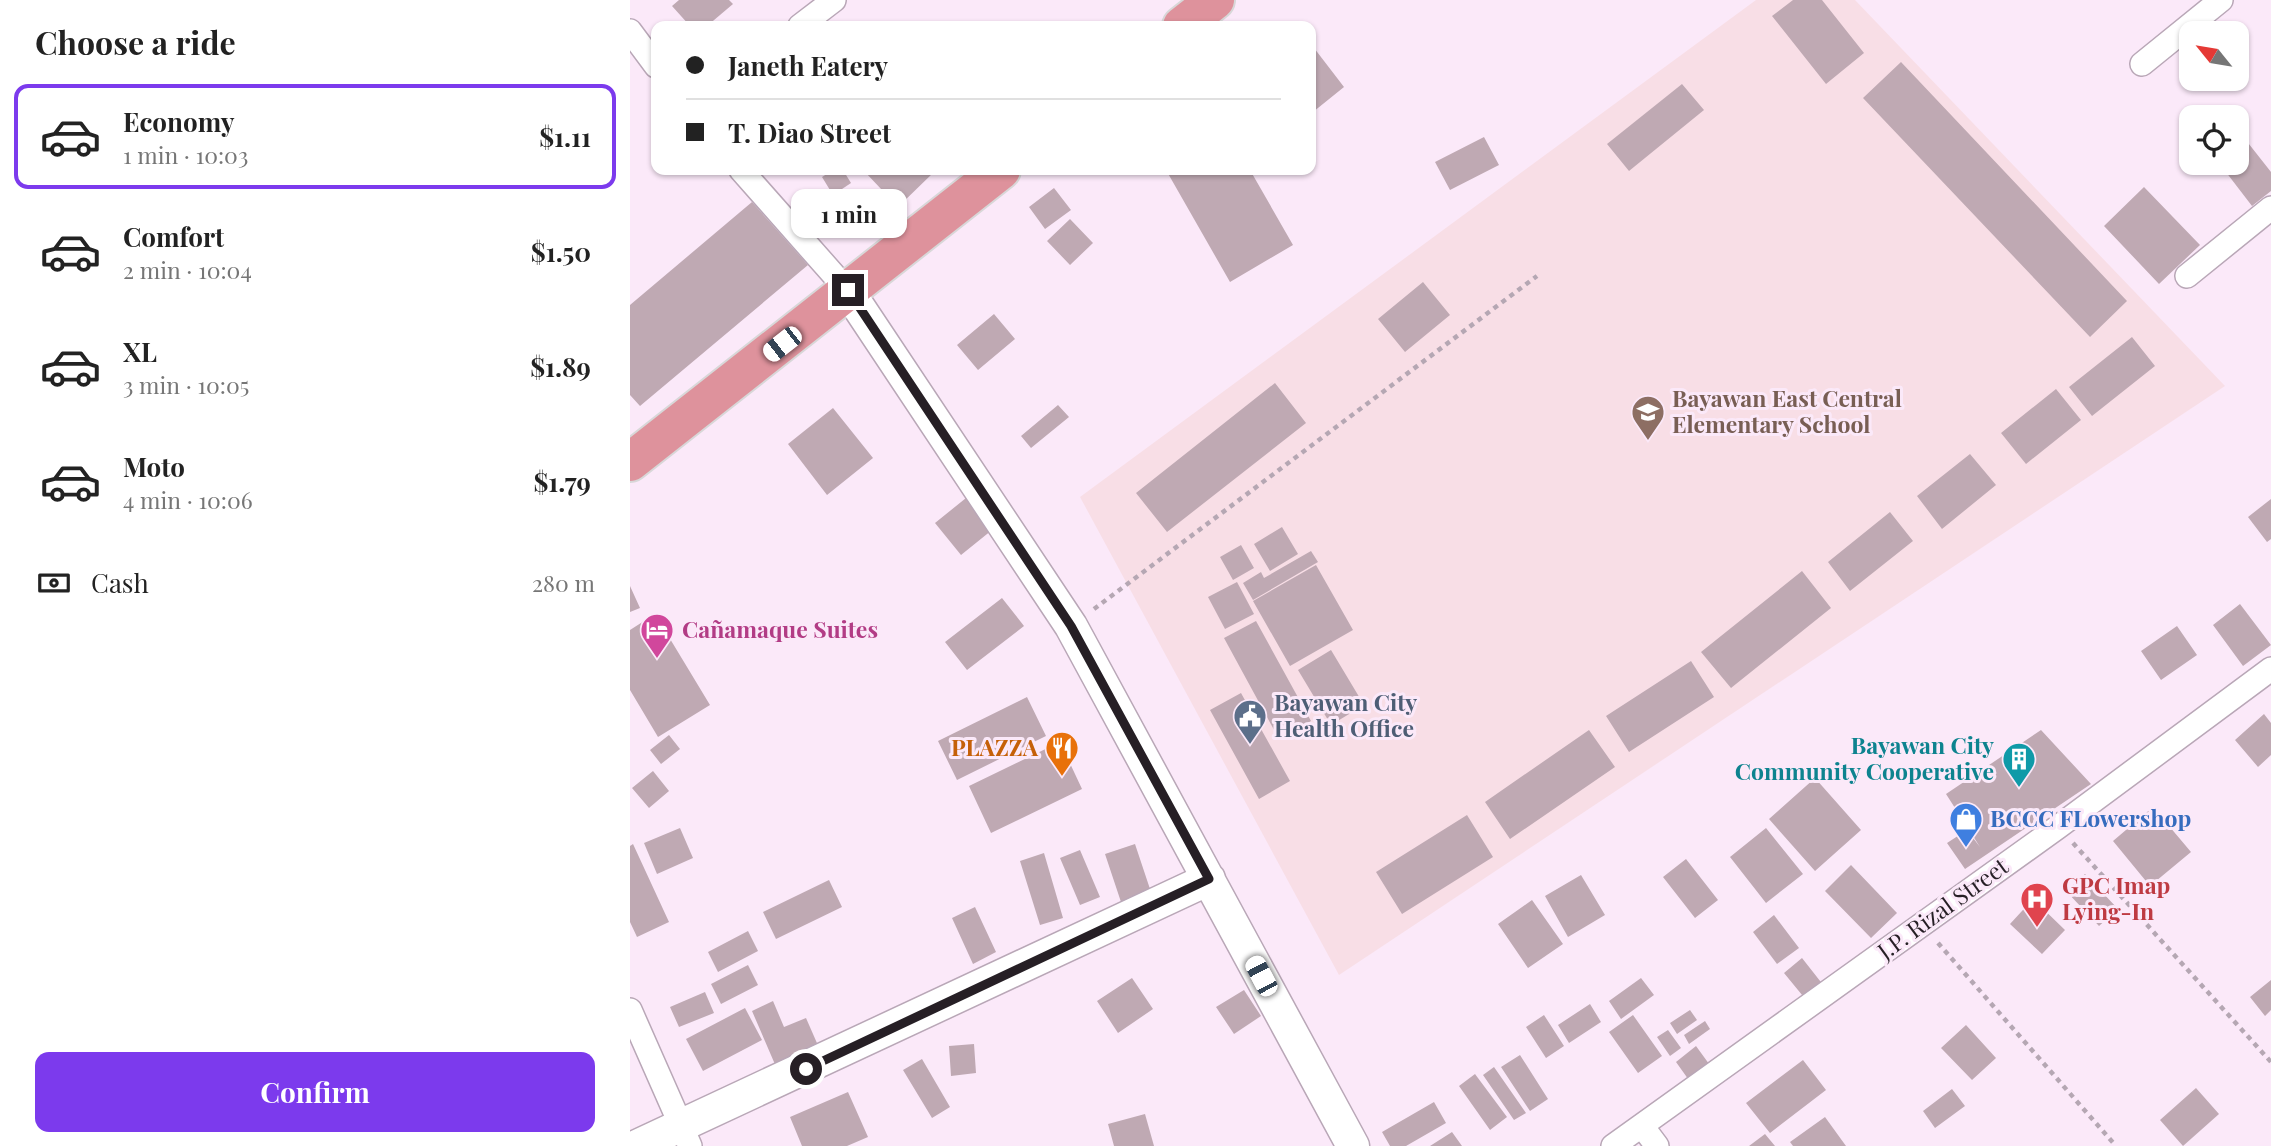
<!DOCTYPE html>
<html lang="en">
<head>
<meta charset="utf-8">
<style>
	:root { --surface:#fff; --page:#f6f6f6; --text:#222; --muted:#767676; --line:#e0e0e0; --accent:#7c3aed }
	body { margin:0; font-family:"Playfair Display",serif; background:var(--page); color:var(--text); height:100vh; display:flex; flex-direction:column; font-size:26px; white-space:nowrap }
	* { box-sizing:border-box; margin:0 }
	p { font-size:23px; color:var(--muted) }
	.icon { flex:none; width:38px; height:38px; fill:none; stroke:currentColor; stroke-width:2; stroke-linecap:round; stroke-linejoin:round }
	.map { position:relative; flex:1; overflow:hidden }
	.drawer { display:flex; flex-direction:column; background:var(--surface); width:630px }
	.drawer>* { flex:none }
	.banner { position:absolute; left:21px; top:21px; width:665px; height:154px; border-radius:14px; box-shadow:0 2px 5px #0004; display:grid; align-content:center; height:154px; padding:0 35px; background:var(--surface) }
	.needle { width:46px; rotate:300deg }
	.buttons { position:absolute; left:1549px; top:21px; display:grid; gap:14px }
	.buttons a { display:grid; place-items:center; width:70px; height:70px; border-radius:14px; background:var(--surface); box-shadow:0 2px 5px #0004; font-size:35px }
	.end { position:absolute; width:32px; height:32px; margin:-16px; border:9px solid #261f25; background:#fff; box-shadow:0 0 0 4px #fff }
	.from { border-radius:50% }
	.bubble { position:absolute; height:49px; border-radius:14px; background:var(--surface); box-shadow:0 2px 5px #0004; font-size:23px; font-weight:700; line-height:49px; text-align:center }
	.car { position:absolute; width:21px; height:42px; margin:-21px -10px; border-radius:9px; box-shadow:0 0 5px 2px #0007; background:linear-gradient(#fff 24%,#345 0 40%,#fff 0 76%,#345 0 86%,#fff 0) }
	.banner b { display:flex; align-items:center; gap:24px; height:66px; font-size:26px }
	.banner b+b { border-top:2px solid var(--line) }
	.banner i { width:18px; height:18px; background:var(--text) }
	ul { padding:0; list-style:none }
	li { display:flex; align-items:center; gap:21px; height:105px; margin:0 14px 10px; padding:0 21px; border:4px solid transparent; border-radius:14px }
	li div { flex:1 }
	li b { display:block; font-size:26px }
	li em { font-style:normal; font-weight:700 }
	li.selected { border-color:var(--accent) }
	li>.icon { width:63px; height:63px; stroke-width:1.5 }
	h2 { padding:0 35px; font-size:32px; line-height:84px }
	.pay { display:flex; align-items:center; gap:18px; height:77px; padding:0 35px; font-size:26px }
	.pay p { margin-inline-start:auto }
	.primary-button { display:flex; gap:14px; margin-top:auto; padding:14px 35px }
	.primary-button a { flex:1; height:80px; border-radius:14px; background:var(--accent); color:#fff; font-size:28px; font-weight:700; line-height:80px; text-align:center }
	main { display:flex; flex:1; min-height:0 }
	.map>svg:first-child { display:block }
</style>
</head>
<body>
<main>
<section class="drawer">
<h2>Choose a ride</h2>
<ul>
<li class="selected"><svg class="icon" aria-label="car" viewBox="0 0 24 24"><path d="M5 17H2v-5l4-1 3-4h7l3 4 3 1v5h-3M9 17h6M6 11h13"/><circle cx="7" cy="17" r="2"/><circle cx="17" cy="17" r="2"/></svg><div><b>Economy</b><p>1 min · 10:03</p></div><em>$1.11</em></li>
<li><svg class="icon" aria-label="car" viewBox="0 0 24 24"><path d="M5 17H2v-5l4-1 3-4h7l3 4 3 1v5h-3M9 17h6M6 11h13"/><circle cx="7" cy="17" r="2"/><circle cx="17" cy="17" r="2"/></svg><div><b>Comfort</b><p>2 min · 10:04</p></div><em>$1.50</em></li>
<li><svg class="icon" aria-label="car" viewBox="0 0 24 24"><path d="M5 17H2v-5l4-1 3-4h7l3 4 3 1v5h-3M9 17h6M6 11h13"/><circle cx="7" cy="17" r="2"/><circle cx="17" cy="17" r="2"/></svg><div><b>XL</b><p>3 min · 10:05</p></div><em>$1.89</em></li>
<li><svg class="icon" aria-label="car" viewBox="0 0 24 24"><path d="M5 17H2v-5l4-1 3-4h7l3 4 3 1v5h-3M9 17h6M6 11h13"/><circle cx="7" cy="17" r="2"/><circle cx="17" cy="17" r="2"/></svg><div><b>Moto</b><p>4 min · 10:06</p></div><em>$1.79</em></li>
</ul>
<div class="pay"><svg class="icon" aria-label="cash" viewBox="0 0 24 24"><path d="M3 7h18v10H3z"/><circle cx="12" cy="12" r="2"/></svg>Cash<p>280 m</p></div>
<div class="primary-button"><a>Confirm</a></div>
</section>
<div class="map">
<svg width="1641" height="1146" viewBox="0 0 1641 1146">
	<rect width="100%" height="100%" fill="#fbe9f9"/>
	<path fill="#f8dee6" d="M1126,0h99l370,386 -886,589 -259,-478z"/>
	<path fill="#bfa9b3" d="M49,0h50l4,4 -26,22h-17l-18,-20z
		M1163,0h29l42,53 -38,31 -54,-68z
		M681,44l33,43 -31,25 -2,-4z
		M1271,62l226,239 -37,36 -227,-239z
		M1052,84l22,26 -75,61 -22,-27z
		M854,137l15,28 -49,25 -15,-28z
		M1615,139l26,33v19l-19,15 -33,-43h17v-17z
		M203,170h10l8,13 -18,12 -11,-18z
		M237,170h63l3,3 -35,34 -33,-35z
		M536,170h84l43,75 -63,37z
		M1514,187l56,58 -41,39 -55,-58z
		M424,188l17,22 -26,19 -16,-22z
		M122,202l56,63 -168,141 -10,-11v-90z
		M440,219l23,24 -23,22 -23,-24z
		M793,282l27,33 -45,37 -27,-33z
		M364,314l21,25 -37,31 -21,-25z
		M1502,337l23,29 -63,50 -23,-29z
		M645,383l31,40 -139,109 -31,-39z
		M1426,389l25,31 -55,44 -25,-31z
		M428,405l11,12 -38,31 -10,-12z
		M203,408l40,50 -46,37 -39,-51z
		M1340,454l26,31 -54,44 -25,-33z
		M336,498l26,32 -31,25 -26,-32z
		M1641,499v40l-4,3 -19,-25z
		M1260,512l23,29 -63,50 -22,-29z
		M652,527l16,27 -28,17 -16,-27z
		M611,545l13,23 -21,12 -13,-23z
		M681,551l7,11 -65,38 -10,-17 18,-11 3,6z
		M686,565l37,65 -63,36 -37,-65z
		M1172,571l29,37 -100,80 -30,-36z
		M607,582l17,32 -29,15 -17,-32z
		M0,586l10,22 -10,4z
		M372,598l22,28 -57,44 -22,-28z
		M1610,604l31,41 -28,21 -30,-41z
		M25,614l55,91 -52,32 -28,-47v-60z
		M626,621l55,100 -32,18 -55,-101z
		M1547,626l20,29 -36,25 -20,-29z
		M701,650l33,55 -33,20 -33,-55z
		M1061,661l23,36 -85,55 -23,-36z
		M611,693l49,88 -31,18 -49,-89z
		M397,697l19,39 -89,44 -19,-39z
		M1634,714l7,9v32l-13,12 -23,-27z
		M959,730l26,37 -105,72 -25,-37z
		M1411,730l50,54 -126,85 -18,-26 20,-13 13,17 -34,-53z
		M39,735l11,14 -19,15 -11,-14z
		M430,742l22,47 -91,44 -22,-47z
		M23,771l16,20 -20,17 -17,-20z
		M1185,778l46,52 -46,41 -46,-52z
		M1523,807l38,45 -41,34 -37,-45z
		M837,815l26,42 -91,57 -26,-42z
		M50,828l13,30 -36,16 -13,-31z
		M1136,828l37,46 -37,29 -36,-46z
		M3,844l36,78 -32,15 -7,-15v-76z
		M505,844l16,48 -30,10 -16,-48z
		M450,850l20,47 -20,8 -20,-47z
		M414,853l19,65 -23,7 -20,-64z
		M1056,859l32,41 -23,18 -32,-41z
		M1221,865l46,48 -26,25 -46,-47z
		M1455,874l33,35 -19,17 -33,-35z
		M951,875l24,40 -37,22 -23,-41z
		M199,880l13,27 -66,32 -13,-27z
		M1403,899l32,31 -23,24 -32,-30z
		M902,900l31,44 -35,24 -30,-44z
		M345,907l21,45 -23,12 -21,-46z
		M1144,915l25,33 -22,16 -24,-32z
		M118,931l10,20 -40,21 -10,-20z
		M1172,958l22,28 -17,15 -23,-28z
		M118,965l10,20 -37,19 -10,-20z
		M502,978l21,31 -35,24 -21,-32z
		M1011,978l13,17 -33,24 -12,-18z
		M1641,980v30l-6,6 -15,-19z
		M614,990l17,26 -27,18 -18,-27z
		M75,992l9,21 -35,14 -9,-20z
		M143,1001l11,26 22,-9 14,32 -43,19 -25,-58z
		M960,1004l11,18 -32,21 -11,-18z
		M115,1008l17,32 -59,31 -17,-32z
		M1060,1010l7,10 -20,14 -7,-11z
		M914,1015l20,31 -18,12 -20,-31z
		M1003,1015l29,41 -24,17 -29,-41z
		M1075,1021l5,8 -21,15 -5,-9z
		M1336,1025l30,33 -24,22 -31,-32z
		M1038,1030l13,18 -11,8 -13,-19z
		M344,1044l2,29 -25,3 -2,-30z
		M1066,1046l16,22 -21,15 -15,-21z
		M890,1055l28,44 -18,12 -29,-44z
		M292,1059l28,48 -18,11 -29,-48z
		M1173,1060l23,30 -56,43 -24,-30z
		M864,1067l32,46 -12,7 -31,-45z
		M845,1074l32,43 -17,13 -31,-44z
		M1566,1088l23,26 -36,32 -23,-26z
		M1322,1089l13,17 -30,22 -12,-17z
		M218,1092l20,45 -21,9h-45l-12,-29z
		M804,1102l12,21 -40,23h-16l-8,-14z
		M515,1114l9,32h-40l-6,-22z
		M1195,1117l21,29h-53l-3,-4z
		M822,1132l10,14h-32z
		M1135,1134l10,12h-26z"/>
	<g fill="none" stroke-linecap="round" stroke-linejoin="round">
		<defs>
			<path id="street" d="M170,26l34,-26
				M0,31l26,35
				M1512,64l79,-64
				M111,170l107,121
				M1557,276l84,-68
				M0,1010l60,136
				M1012,1126l15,20
				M983,1146l445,-319 213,-158"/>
			<path id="secondary" d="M218,291l223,335 282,520
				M7,1146l572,-267"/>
			<path id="highway" d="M552,26l33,-26
				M0,462l371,-292"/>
		</defs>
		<use href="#street" stroke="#b9a7b7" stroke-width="26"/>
		<use href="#secondary" stroke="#b9a7b7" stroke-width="35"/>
		<use href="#highway" stroke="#d8d7d8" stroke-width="42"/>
		<path stroke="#b5a7b3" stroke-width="4.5" stroke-dasharray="5 5" stroke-linecap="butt" d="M464,609l443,-333
			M1443,843l198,219
			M1308,943l178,203"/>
		<use href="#street" stroke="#fff" stroke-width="23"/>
		<use href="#secondary" stroke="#fff" stroke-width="32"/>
		<use href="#highway" stroke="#de929c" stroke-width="38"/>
	</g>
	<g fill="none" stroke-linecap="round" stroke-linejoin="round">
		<path stroke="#261f25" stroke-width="9" d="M176,1069l403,-190 -138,-253 -223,-336"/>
	</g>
	<defs>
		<symbol id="school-pin" viewBox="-11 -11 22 30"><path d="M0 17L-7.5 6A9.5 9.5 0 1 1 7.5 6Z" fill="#8d6e63" stroke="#fbe9f9"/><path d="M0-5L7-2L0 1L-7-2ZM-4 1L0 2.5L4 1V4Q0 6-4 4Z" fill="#fff"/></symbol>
		<symbol id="hotel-pin" viewBox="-11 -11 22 30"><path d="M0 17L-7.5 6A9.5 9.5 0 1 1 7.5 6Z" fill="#d1479c" stroke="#fbe9f9"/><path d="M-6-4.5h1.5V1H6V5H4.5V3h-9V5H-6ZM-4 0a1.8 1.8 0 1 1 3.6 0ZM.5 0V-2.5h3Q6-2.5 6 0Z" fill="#fff"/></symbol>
		<symbol id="civic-pin" viewBox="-11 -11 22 30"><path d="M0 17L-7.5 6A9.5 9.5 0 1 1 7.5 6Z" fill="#5c6f8a" stroke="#fbe9f9"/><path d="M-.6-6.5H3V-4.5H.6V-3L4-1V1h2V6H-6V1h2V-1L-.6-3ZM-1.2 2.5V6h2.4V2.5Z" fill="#fff"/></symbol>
		<symbol id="restaurant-pin" viewBox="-11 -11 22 30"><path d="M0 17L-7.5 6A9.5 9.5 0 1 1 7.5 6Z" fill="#e8710a" stroke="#fbe9f9"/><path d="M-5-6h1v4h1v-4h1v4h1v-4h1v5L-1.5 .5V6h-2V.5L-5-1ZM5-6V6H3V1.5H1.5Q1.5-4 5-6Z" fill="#fff"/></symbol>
		<symbol id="building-pin" viewBox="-11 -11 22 30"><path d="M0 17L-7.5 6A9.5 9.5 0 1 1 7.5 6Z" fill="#0f9aa8" stroke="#fbe9f9"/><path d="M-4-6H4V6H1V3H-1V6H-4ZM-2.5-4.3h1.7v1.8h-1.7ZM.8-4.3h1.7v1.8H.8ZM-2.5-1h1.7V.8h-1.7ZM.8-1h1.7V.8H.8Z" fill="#fff"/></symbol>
		<symbol id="shop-pin" viewBox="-11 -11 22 30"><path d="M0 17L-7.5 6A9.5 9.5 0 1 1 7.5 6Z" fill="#3f7fe0" stroke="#fbe9f9"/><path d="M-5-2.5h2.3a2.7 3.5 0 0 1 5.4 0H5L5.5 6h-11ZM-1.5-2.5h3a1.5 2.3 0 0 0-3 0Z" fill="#fff"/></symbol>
		<symbol id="hospital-pin" viewBox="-11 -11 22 30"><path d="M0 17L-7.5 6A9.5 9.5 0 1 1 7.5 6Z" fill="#e0444e" stroke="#fbe9f9"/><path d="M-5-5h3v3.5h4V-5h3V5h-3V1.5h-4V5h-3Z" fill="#fff"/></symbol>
	</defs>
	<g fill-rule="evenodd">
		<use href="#school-pin" x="999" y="393" width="38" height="52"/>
		<use href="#hotel-pin" x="8" y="611" width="38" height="52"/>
		<use href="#civic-pin" x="601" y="697" width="38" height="52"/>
		<use href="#restaurant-pin" x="413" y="729" width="38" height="52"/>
		<use href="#building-pin" x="1370" y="740" width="38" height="52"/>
		<use href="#shop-pin" x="1317" y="800" width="38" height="52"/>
		<use href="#hospital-pin" x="1388" y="880" width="38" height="52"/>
	</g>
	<g text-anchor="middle" stroke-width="6" stroke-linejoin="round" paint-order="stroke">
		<g font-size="23" font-weight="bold" fill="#785e54" stroke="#fbe9f9" text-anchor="start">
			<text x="1042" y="407">Bayawan East Central<tspan x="1042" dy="26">Elementary School</tspan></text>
		</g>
		<g font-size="23" font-weight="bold" fill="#b23c85" stroke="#fbe9f9" text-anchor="start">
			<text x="52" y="638">Cañamaque Suites</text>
		</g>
		<g font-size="23" font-weight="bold" fill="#4e5e75" stroke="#fbe9f9" text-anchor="start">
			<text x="644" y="711">Bayawan City<tspan x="644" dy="26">Health Office</tspan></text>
		</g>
		<g font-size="23" font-weight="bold" fill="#0d838f" stroke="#fbe9f9" text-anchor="end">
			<text x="1364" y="754">Bayawan City<tspan x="1364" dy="26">Community Cooperative</tspan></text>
		</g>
		<g font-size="23" font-weight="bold" fill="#c56008" stroke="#fbe9f9" text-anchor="end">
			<text x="408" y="756">PLAZZA</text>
		</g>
		<g font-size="23" font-weight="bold" fill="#366cbe" stroke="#fbe9f9" text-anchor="start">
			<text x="1360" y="827">BCCC FLowershop</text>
		</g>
		<g font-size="23" font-weight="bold" fill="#be3a42" stroke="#fbe9f9" text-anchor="start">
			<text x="1432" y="894">GPC Imap<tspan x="1432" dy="26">Lying-In</tspan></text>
		</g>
		<g font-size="23" fill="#261f25" stroke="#fbe9f9">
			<text transform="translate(1313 909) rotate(-36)" y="8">J.P. Rizal Street</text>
		</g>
	</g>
</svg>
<div class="buttons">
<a><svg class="needle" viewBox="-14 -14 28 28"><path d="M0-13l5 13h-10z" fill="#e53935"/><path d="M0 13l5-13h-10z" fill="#767676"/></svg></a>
<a><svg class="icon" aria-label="locate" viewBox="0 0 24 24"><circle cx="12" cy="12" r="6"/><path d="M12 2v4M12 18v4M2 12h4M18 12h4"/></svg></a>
</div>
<i class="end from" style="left:176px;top:1069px"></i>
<i class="end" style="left:218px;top:290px"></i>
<div class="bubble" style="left:161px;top:189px;width:116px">1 min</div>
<i class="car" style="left:152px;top:344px;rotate:232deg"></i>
<i class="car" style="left:631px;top:976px;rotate:332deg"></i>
<div class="banner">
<b><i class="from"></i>Janeth Eatery</b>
<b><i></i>T. Diao Street</b>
</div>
</div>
</main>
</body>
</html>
